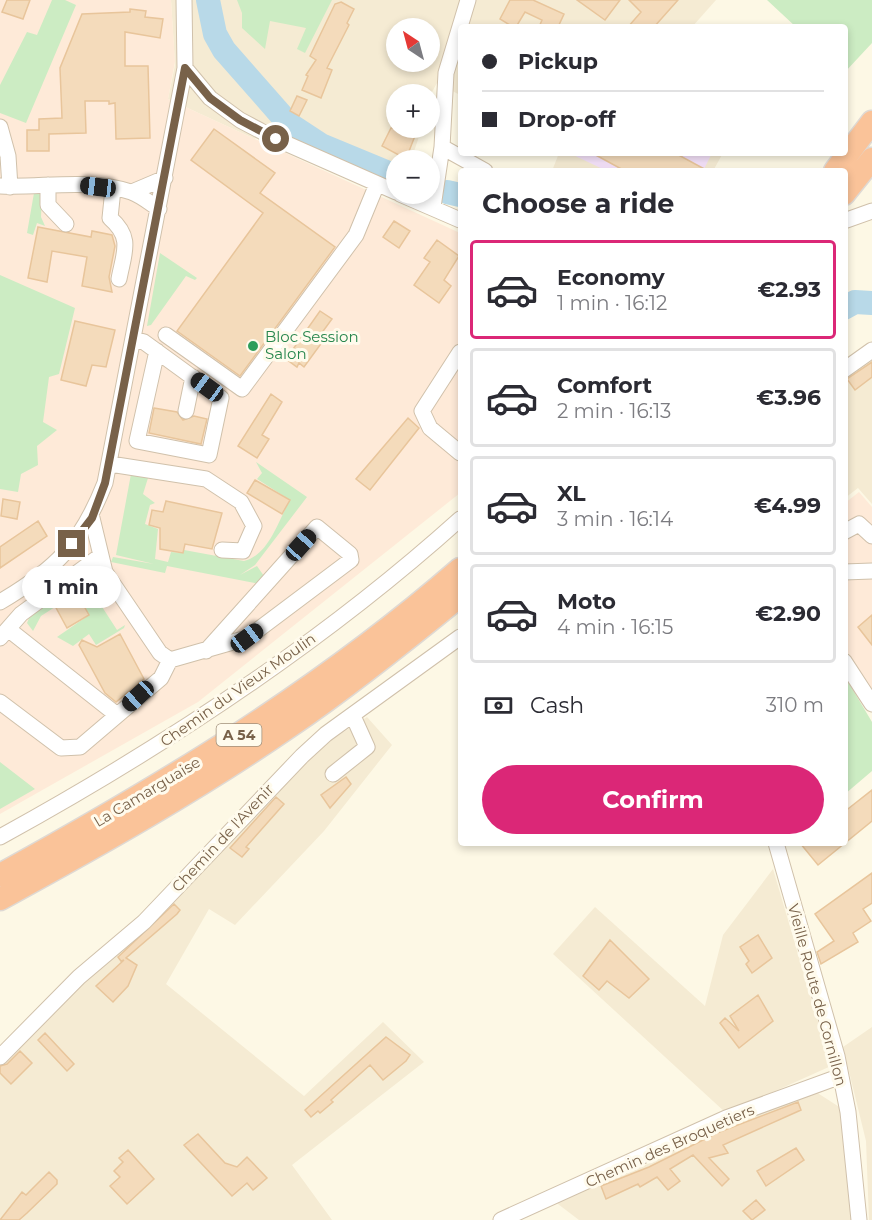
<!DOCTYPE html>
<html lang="en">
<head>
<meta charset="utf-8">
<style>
	:root { --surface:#fff; --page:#f7f7f7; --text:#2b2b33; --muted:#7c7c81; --line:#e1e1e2; --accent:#db2777 }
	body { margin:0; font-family:Montserrat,sans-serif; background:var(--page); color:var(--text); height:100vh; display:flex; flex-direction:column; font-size:22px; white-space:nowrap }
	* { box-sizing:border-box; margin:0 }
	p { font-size:20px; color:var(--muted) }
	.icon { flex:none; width:33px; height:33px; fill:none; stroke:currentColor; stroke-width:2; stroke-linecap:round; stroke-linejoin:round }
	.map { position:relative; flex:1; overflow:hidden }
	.side { position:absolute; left:458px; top:168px; width:390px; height:678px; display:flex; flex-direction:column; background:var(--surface); border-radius:6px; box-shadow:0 3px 9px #0003 }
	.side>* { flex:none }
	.top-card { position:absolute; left:458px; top:24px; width:390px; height:132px; border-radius:6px; box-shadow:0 3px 9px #0003; display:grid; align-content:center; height:132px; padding:0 24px; background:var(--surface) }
	.needle { width:39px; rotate:324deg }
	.fabs { position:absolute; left:386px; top:18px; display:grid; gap:12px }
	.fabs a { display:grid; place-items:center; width:54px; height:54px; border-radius:50%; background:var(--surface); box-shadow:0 3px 9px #0003; font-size:30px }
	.end { position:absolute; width:27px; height:27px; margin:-14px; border:8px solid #786149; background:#fff; box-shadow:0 0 0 3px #fff }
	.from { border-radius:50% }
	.bubble { position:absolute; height:42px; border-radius:21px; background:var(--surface); box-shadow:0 3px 9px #0003; font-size:20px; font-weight:700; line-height:42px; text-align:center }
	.car { position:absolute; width:18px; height:36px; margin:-18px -9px; border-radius:8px; box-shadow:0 0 4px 2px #0007; background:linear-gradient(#222 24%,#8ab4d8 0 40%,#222 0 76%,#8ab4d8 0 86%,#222 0) }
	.top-card b { display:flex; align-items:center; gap:21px; height:57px; font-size:22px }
	.top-card b+b { border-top:2px solid var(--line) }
	.top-card i { width:15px; height:15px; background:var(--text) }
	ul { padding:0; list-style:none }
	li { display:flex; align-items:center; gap:18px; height:99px; margin:0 12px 9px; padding:0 12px; border:3px solid var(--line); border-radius:6px }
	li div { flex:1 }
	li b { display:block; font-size:22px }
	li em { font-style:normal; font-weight:700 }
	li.active { border-color:var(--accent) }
	li>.icon { width:54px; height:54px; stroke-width:1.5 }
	h2 { padding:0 24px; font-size:27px; line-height:72px }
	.pay { display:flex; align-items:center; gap:15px; height:66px; padding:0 24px; font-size:22px }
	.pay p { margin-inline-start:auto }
	.action { display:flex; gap:12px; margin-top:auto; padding:12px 24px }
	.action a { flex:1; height:69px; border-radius:36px; background:var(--accent); color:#fff; font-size:24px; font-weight:700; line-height:69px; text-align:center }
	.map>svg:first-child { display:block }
</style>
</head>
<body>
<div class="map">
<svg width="872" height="1220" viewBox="0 0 872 1220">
	<rect width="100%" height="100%" fill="#fdf8e5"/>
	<path fill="#f5ebd3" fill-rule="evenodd" d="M171,0h545l-24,27h-232v68l-23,-12 -5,9 -3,16v-14h-33v34h26l-11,32h-15v7l-132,-44 -9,16 -87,-40 7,-34zM396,28h33v34h-33z
		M559,153h164l-10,18h-161z
		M872,353v151l-14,-16 -13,10v-122z
		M367,717l25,28 -68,86 -89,94 -26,-16 -43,75 138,112 79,-74 41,40 -132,103 40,55h-332v-159l311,-308z
		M773,869l58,197 -105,47 -173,-159 42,-47 110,99 18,-71z
		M872,1027v193h-3l-3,-79 -23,-94z
		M816,1092l28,18 12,110h-277l-25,-19 94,-37 75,-39z"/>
	<path fill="#feead8" d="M0,0h171l4,62 -7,37 292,134v260l-262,209 -198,112z
		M859,492l13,15v183l-27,-42v-145z"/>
	<path fill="#f5e2fa" d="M569,153h143l-9,18h-96z"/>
	<path fill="#ccecc3" d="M52,0h13l11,5 -50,118 -26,-10v-28l27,-53 10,3z
		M237,0h95l-27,53 -8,-4 9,-21 -36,-7 -5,28 -23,-21v-15z
		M767,0h105v43l-27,29 -1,-45h-48z
		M34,193l8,1 -1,23 4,9 -8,-3 -4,12 -6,-2z
		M160,253l37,25 -2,2 -9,-4 -35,49 -4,1z
		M0,275l75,33 -16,66 -10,3 -6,45 14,8 -20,16 1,19 -17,9 -3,18 -18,-3z
		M256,462l51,35 -52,68 -15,10 17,-9 9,13 -6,5 -93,-18 -2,7 -54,-11 2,-5 41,7 -38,-9 15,-81 17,4 -5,16 12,9 -5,2 -5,19 13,5 -3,30 13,3 3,-10 12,1 1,-3 60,11c25,-6 34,-40 46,-61l-33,-21 5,-6z
		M86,573l-1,4 11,18 -11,7 -10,-10 -21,12 1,3 -14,9 -8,15 -6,-8 3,-7z
		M97,599l20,31 8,-5 -1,3 -28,17 -7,-11 -16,12 -16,-9 32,-22 -4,-6z
		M844,675l28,47v49l-27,23z
		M0,762l35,27 -35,20z"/>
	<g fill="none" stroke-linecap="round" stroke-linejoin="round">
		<path stroke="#b8d9e8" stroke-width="24" d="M208,0l7,34 9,16 65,74 32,21 75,31
			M447,192l13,3
			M844,308l11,-6 17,1"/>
	</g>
	<path fill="#f4dbbb" stroke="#e8c59b" stroke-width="1.5" d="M7,0h23l-7,19 -21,-7z
		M510,0h23l31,14 -6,13h-19l3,-7 -17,-8 -9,15h-3l-13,-8z
		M577,0h43l-15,20z
		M629,0h49l-24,27h-26l13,-15z
		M341,2l13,7 -7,14 2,2 -22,43 5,2 -11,28 -19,-8 6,-14 -2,-1 10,-15 -6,-4 25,-52z
		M130,9l16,2 -1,6 18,2 -3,19 -35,-6v34h23l2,72 -34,1 -1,-36 -6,1v-3h-24l1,32 -37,1v17h-22v-21h12v-11l23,-1 -2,-50 22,-54 48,-2z
		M297,96l10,4 -8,16 -9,-5z
		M391,128h27l-12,31 -24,-13z
		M214,129l61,44 -15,20 75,54 -95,129 -63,-45 86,-118 -72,-53z
		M592,153h83l33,18h-83z
		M394,221l16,10 -11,17 -16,-11z
		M38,227l53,10 1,-6 20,4 3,11 -6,31 3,15 -30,-6 5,-29 -35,-6 -5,31 -19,-4z
		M437,240l22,16 -15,24 7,6 -12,17 -25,-18 16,-23 -6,-4z
		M320,311l12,8 -14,19 5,3 -19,26 -5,-4 -2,4 -11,-8z
		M75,321l40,9 -9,37 -14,-2 -6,21 -25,-6z
		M872,362v15l-17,13 -8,-11z
		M271,394l11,8 -20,33 7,4 -12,19 -19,-12z
		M154,408l23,4 6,8 11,-4 13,3 -6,25 -52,-11z
		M408,418l11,10 -49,62 -14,-11z
		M255,480l35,20 -8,14 -35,-21z
		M3,499l17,3 -3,17 -16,-3z
		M166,501l56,12 -10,36 -27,-5 -2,9 -23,-4v-21l-11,-3 3,-15 11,2z
		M38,521l9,15 -47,32v-21z
		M76,592l13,23 -22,13 -13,-24z
		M872,615v30l-14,-18z
		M120,634l24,45 -28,23 -11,-9 -26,-48 3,-5 15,7z
		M346,777l5,7 -21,24 -9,-13z
		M872,790v31l-54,44 -18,-22h44v-31z
		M276,797l8,7 -38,43 3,2 -7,8 -12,-9z
		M872,873v30l-9,6 8,12 -18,12 5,9 -37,22 -4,-12 17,-11 -19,-27z
		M174,904l6,6 -3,4 -51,44 11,7 -9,21 -15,16 -17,-16 28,-26 -3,1 -3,-4z
		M758,935l14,23 -20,15 -6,-9 3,-3 -9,-14z
		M610,940l39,39 -20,19 -22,-17 -8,9 -16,-14z
		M758,995l15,26 -34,27 -19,-25 5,-5 14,13 -9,-15z
		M45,1033l29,31 -7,7 -29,-31z
		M386,1037l24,18 -4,6 -23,19 -13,-15 -39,35 2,2 -13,11 -2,-2 -7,6 -6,-7z
		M20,1051l12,12 -21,21 -11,-11v-7l7,-2z
		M798,1102l3,8 -78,35 5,8 -19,5 20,21 -7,7 -29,-31 -23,14 10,12 -12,9 -11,-13 -17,10 -2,-3 -32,15 -5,-13 48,-19 68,-34z
		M198,1134l27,29 12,4 10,-10 20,21 -14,12 -6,-7 -15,13 -48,-51z
		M796,1148l8,12 -38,26 -9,-15z
		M128,1150l26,29 -27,25 -17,-18 10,-9 -6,-6 9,-9 -4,-4z
		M49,1172l8,8v4l-30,29 -8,7h-19l22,-28 4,3z
		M756,1200l9,10 -13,10 -9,-9z"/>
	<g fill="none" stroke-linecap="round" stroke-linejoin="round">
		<defs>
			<path id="minor" d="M185,68l25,30 30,22 36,19 120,53
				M0,127l8,29 2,31
				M442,147l43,24
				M48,185v20l18,19
				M0,186c43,2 89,-8 131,6 9,3 19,11 28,17
				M113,189l-3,29c23,20 14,34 9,61
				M132,192l33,-14
				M400,194l60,26
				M433,207l9,-60 4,-74 22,-73
				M844,221l28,-10
				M166,335l76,54 114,-154 21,-51
				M133,339l11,3 77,56 -12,57 -72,-14 20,-90
				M460,352l-38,59 8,17 30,25
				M844,370l28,-20
				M186,411l7,-34
				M110,464l96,15 35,23 13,24 -11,25 -21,-1
				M92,518l13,54 55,81 10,7 77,-22 104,-78 -1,-6 -33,-27 -111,124
				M844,532l15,-8 13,12
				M844,572l28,-1
				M0,602c56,-33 81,-58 105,-119l80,-415 -1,-68
				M8,629l109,86
				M0,638l21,-24 79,-58
				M844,661l28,43
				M0,702l61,46 19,-1 81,-69 9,-18
				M333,774l34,-27 -14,-31
				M0,837c164,-90 321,-193 460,-318
				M776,843l61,213 11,56 11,108
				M0,1057l79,-80 65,-55 158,-166 24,-22 134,-97
				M501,1220l225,-102 115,-42"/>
			<path id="highway" d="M835,171l37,-49
				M844,194l28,-35
				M0,875c162,-89 320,-184 460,-306
				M0,899c99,-54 197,-109 290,-173 59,-40 115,-85 170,-130"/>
		</defs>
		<use href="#minor" stroke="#d0c1ab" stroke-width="17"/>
		<use href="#highway" stroke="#dfd9d3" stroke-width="25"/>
		<use href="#minor" stroke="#fff" stroke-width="15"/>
		<use href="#highway" stroke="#fac399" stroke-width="22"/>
	</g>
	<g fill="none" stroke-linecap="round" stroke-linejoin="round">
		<path stroke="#786149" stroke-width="8" d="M72,544l20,-26 13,-35 80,-415 25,30 30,22 36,19"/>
	</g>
	<circle fill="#2e9e5b" stroke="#fffbed" stroke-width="2" cx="253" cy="346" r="6"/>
	<g text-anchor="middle" stroke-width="6" stroke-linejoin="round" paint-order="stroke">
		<rect fill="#fffbed" stroke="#a08f7a" stroke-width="1.5" x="216.5" y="724" width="45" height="22" rx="4.5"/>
		<g font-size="14" font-weight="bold" fill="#786149">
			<text x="239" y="740">A 54</text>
		</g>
		<g font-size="15" fill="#27864d" stroke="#fffbed" text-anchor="start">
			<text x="265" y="342">Bloc Session<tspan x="265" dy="17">Salon</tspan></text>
		</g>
		<g font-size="15" fill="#786149" stroke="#fffbed">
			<text transform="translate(238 690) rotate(-35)" y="5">Chemin du Vieux Moulin</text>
			<text transform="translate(147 792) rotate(-31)" y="5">La Camarguaise</text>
			<text transform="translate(223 838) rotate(-47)" y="5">Chemin de l'Avenir</text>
			<text transform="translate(817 995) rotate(75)" y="5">Vieille Route de Cornillon</text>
			<text transform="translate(670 1146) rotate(-24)" y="5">Chemin des Broquetiers</text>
		</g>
	</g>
</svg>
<div class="fabs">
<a><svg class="needle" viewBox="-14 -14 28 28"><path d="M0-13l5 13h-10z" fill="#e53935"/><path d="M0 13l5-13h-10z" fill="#7c7c81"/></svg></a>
<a>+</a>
<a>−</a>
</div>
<i class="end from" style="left:276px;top:139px"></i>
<i class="end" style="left:72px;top:544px"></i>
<div class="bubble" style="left:22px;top:566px;width:99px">1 min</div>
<i class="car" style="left:98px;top:187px;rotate:277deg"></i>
<i class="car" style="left:207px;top:387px;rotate:306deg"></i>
<i class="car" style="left:301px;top:545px;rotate:42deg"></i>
<i class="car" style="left:247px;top:638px;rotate:53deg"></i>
<i class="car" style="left:138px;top:696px;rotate:228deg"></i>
<div class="top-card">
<b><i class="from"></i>Pickup</b>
<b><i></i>Drop-off</b>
</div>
<section class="side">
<h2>Choose a ride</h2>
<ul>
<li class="active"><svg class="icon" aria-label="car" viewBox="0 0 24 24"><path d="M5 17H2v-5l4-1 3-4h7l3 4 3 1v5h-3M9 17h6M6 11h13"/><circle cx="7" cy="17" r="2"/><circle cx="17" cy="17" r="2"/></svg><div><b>Economy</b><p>1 min · 16:12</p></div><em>€2.93</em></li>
<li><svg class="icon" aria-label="car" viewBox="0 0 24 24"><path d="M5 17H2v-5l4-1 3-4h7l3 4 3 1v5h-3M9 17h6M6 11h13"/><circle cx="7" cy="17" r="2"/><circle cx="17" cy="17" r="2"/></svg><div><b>Comfort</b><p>2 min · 16:13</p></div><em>€3.96</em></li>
<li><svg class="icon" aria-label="car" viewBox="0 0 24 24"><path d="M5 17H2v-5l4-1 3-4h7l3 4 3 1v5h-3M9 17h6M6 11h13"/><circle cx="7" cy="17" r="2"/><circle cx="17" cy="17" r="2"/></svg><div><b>XL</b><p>3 min · 16:14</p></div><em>€4.99</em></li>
<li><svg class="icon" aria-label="car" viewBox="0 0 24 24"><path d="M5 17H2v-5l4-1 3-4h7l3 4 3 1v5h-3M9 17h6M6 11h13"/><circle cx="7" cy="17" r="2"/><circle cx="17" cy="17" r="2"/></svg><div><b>Moto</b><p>4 min · 16:15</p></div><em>€2.90</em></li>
</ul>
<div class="pay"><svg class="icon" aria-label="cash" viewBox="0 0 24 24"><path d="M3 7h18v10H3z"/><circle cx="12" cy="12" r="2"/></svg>Cash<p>310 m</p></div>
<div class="action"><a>Confirm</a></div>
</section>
</div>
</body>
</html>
